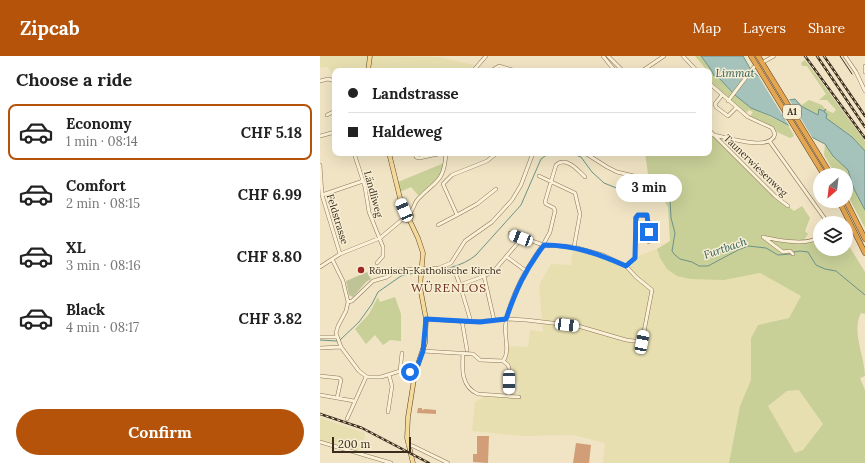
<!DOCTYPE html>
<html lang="en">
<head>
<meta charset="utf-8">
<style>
	:root { --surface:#fff; --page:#f6f6f6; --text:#222; --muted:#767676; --line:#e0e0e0; --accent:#b45309 }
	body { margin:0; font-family:Lora,serif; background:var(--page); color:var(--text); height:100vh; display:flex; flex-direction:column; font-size:15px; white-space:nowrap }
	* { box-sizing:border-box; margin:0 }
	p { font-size:13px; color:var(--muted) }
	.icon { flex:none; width:22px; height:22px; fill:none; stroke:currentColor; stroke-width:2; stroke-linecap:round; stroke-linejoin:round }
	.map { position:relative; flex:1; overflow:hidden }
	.panel { display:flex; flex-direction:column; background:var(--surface); width:320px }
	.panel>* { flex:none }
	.top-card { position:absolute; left:12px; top:12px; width:380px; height:88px; border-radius:8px; box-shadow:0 4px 16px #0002; display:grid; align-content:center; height:88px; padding:0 16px; background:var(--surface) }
	.needle { width:26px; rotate:208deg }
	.controls { position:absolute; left:493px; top:112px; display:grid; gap:8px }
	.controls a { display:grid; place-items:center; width:40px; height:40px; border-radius:50%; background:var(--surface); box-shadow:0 4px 16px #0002; font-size:20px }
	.scale { position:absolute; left:12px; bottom:10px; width:79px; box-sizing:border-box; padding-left:4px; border:2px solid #3b2d1e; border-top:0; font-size:11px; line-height:14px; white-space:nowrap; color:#3b2d1e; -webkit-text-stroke:3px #f7eed4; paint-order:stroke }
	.end { position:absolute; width:18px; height:18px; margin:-9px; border:5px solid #1a73e8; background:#fff; box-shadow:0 0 0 2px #fff }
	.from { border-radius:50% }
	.bubble { position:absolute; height:28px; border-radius:14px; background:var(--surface); box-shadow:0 4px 16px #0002; font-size:13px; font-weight:700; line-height:28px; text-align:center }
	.car { position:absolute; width:12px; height:24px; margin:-12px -6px; border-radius:5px; box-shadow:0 0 3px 1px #0007; background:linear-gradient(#fff 24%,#345 0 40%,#fff 0 76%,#345 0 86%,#fff 0) }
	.top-card b { display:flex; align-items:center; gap:14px; height:38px; font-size:15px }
	.top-card b+b { border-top:1px solid var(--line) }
	.top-card i { width:10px; height:10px; background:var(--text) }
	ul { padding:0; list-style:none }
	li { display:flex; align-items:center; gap:12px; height:56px; margin:0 8px 6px; padding:0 8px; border:2px solid transparent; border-radius:8px }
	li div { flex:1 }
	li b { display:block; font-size:15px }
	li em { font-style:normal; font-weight:700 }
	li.active { border-color:var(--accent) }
	li>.icon { width:36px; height:36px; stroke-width:1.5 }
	h2 { padding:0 16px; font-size:18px; line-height:48px }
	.button { display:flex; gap:8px; margin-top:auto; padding:8px 16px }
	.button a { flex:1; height:46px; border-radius:24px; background:var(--accent); color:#fff; font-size:16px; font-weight:700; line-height:46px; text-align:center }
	header { display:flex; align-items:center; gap:24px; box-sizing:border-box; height:56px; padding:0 20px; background:var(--accent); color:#fff }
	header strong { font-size:19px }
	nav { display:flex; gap:22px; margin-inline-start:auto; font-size:14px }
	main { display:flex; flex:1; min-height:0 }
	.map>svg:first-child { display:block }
</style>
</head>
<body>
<header>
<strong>Zipcab</strong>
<nav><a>Map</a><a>Layers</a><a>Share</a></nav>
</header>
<main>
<section class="panel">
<h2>Choose a ride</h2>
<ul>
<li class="active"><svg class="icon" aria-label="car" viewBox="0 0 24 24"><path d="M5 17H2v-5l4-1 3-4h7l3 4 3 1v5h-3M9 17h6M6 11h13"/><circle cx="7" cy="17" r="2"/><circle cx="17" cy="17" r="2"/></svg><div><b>Economy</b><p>1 min · 08:14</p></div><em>CHF 5.18</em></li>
<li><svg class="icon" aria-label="car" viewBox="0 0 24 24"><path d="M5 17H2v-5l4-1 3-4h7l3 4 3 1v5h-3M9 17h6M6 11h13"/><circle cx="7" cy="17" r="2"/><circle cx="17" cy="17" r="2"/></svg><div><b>Comfort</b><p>2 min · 08:15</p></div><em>CHF 6.99</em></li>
<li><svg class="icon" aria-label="car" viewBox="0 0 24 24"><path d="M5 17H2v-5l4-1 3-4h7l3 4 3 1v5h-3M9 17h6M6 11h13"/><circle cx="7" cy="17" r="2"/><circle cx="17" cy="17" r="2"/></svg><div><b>XL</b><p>3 min · 08:16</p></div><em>CHF 8.80</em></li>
<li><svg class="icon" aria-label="car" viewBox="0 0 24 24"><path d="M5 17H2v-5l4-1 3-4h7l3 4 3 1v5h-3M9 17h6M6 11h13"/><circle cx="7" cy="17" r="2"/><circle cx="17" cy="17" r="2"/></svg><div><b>Black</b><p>4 min · 08:17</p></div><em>CHF 3.82</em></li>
</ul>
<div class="button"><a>Confirm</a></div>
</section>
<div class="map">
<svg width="545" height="407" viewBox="0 0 545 407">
	<rect width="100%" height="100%" fill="#f0e4c4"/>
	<path fill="#e7dfb0" d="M0,0h48l-2,15h-31v9l-3,-2 -1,-7 -4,-4 -7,1z
		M51,0l68,1 35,8 -4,6h-100z
		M253,192l32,10 21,10 7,-4 5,-8 19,-7 3,9 64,22 36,-7 41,23 -12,22 -31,7 -7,13v42l-11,26 -11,57h-126l2,-20 -32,-8 -49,1 -52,-5 3,-29 8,-5 35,1 1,-16h-8v-17l-5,-4 2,-15 20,1 2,-17 13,2 -4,-47 12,-21 20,1z
		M480,334l23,34 -20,26 -8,4 -27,-48 19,-15z
		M0,362l45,15 -3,20 -42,-12z"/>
	<path fill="#c8cf97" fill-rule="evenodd" d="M375,0h6l11,15 2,5 5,2 16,17 25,17 28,13 6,11 -4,2 -13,-6 -6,-6 -21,-10 3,-4 -4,-2 -3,3 -37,-33v-9h-8l4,-3z
		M485,4l60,81v10l-13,-14 -26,-19 -2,-6 2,-2 7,3 3,-3 -9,-10h-8l7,-6 -19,-28h-5l-1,-3z
		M475,43l7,6 7,-5 13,5 3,4 -5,3 -2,3 -17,-9z
		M389,74c27,27 54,57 85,81l8,-5 8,12 -5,13 3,3 -5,7 17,1v7c11,0 21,0 29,-3l16,26v42l-4,-1c-10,19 4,44 4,63l-5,2 5,12v73h-136l11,-57 11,-26v-42l7,-13 31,-7 12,-22 -41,-23 -36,7 -33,-1 -14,-3 -10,-7 -7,-11 -3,-9 13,-8 -2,-34 -5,-8 -12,-4 -6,-42h64zM479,334l24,34 -20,26 -8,3 -27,-47 19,-15z
		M505,88l8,12 15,14 6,19 11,21v18l-19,-36v-17h-10l-12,-20z
		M124,107l-5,14 -20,19 -8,-9 -11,5 -2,-10z
		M58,241l2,5 15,-5 6,17v27l-11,-1 -7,5 -8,-10 -9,9 -11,-15 14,-15z"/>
	<path fill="#bec496" d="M47,216l4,7 -5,3 -13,15 -4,-2 -3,-14z"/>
	<path fill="#a6c3bb" stroke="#6c9289" d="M381,0h42l8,14 19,16 19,14 6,-1 6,7 17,9 1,-6 4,2 3,-2 -2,3 3,2 -1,4 26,19 13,14v59l-11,-21 -6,-19 -15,-14 -8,-12 -54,-28 -20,-8 -16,-13 -16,-17 -5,-2 -2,-5z"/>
	<path fill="#f0e4c4" d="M437,18l5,2 9,9 15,9 29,48 -24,-13z"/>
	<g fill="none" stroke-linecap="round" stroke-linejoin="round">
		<path stroke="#6c9289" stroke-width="1" d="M250,97l11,4 11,15 12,11 15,6 9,1 11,8 5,2 8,-4h11l7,4 1,18 4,15 -3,18 3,4 5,4 12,3 7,4h9l30,-16 10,-4 18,2 12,7 13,-1
			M474,196l6,-1 8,1 8,13 9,4 11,2 29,24
			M103,215c17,0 39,-4 53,-16l45,-50 20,-46 8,-6
			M0,284l17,1
			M20,284l19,-18 13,-18 6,-12 23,-16 18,-4"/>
	</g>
	<path fill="#d19e77" d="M98,352h4v2l3,-1 11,1v4l-19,-1z
		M157,380h12l-1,27 -15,-1v-8h4z
		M256,387l15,2 -2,18h-16z"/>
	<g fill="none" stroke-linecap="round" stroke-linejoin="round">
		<defs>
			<path id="minor" d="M283,0l12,15
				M288,0l15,15
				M363,0l14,15
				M525,0l11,16 9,19
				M445,5l9,-5
				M545,10v6
				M153,15l13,-15
				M171,15l8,-5 17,5
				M322,15l22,-15
				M0,25l8,-2 7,2
				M389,27l39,34 24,11 3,6c-4,19 -53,2 -66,0
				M402,39l-7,9 1,3 12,9 8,-8
				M408,45l26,-34
				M7,59l8,-4
				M389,74l66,66 13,10
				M0,80l15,-4
				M450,86l58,81
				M34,97l11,34 4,25 14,35v9l-6,7
				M95,97l1,4 3,1 24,-5
				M265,97l22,14 10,5 30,7
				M0,109l2,30 18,59
				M219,120l36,17 5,21 -6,33
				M123,128l9,-9 35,-14 10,-8
				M2,139l41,-14
				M90,157c4,-4 4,-10 8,-14 18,-19 26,-16 28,-46
				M137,159l20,-11 19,-15
				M118,169l19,-10 -14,-31
				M190,177l33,12 7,-13 5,-21 -1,-3 -8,-4 -1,-2 11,-37c10,-9 22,5 29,12
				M443,181c15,3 45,10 57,-1
				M443,181l20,15 7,-1 3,3
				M187,201l19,14
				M12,203l11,22 5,21 -2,9 -8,15 -2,7 5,14 18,24 8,6h14l19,-6 15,2
				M306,210l9,-8v-40l3,-3 9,1 2,26
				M0,211l20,-13 40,-16 24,-20
				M134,213l6,16
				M164,220l10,44
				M28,246l4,-1 21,-20 14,-4 9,-7 43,-2 12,-5 14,-22 27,-19 20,-22 9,-15 12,-32
				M142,265l5,29
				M151,266l-11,-37 24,-9 9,-4 29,-34
				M0,281h17
				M0,292l21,-1
				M103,295l50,3 7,6 23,1c8,-10 0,-27 3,-39 5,-28 20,-54 37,-77l31,2 29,8 23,11 10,11 16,13 -10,52 -16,-2 -48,-14 -52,-6 -19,-1 -36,3 -45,-3
				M143,298c-1,15 -2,33 15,40l41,3
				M183,305l5,4 1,3v28
				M80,315l2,-18
				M0,320l19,2 2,2 -4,18
				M0,339l34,6
				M68,356l4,-26 -3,-11
				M27,363l19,-42
				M0,386l71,21
				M88,389l5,1 35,17"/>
			<path id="major" d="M48,15l2,-15
				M69,97l12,49 4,10
				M83 160a4 4 0 1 1 8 0a4 4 0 1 1-8 0Z
				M89,163l9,19 5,15 -3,34 6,32 -1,24 -10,30 -7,44 -1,21 6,25"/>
			<path id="highway" d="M431,0l73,119
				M438,0l73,119
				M519,145l26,52
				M526,145l19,38"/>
		</defs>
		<use href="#minor" stroke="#8c7559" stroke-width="4"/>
		<use href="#major" stroke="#5a432d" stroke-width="5"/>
		<use href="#highway" stroke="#5a432d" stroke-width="5.5"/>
		<use href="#minor" stroke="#fbf1d7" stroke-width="3"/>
		<use href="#major" stroke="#f5da9a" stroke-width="4"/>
		<use href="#highway" stroke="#e4a650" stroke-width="4.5"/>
		<path stroke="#3b2d1e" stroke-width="1" d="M520,0l12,18"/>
		<defs>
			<path id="rail" d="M485,0l60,82
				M497,0l48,71
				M504,0l41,60
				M0,358l42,14 67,35"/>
		</defs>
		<use href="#rail" stroke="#3b2d1e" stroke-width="2.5"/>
		<use href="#rail" stroke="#f7eed4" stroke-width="1" stroke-dasharray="3" stroke-linecap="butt"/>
	</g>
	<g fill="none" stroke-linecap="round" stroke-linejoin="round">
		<path stroke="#1a73e8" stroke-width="5" d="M90,316l5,1 8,-22 3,-32 54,3 26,-3c10,-29 19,-49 38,-74 30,0 55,9 82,21l9,-8 1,-40 2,-3h9l2,17"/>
	</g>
	<circle fill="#9e2726" stroke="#f7eed4" stroke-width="1.5" cx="41" cy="214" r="4"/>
	<g text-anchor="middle" stroke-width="3" stroke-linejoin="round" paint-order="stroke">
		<rect fill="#f7eed4" stroke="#736755" stroke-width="1" x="463" y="49" width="18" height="14" rx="3"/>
		<g font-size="9" font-weight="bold" fill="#3b2d1e">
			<text x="472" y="59">A1</text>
		</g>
		<g font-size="10" fill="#3b2d1e" stroke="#f7eed4">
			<text transform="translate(436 109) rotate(44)" y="4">Taunerwiesenweg</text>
			<text transform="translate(54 138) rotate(75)" y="4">Ländliweg</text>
			<text transform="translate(18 163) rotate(73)" y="4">Feldstrasse</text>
		</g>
		<g font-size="10" fill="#3b2d1e" stroke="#f7eed4" text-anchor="start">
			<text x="49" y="218">Römisch-Katholische Kirche</text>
		</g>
		<g font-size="11" font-style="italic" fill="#2c5c5a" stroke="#f7eed4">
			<text x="415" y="21">Limmat</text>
			<text transform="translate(405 192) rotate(-19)" y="4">Furtbach</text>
		</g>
		<g font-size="12" letter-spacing="1" fill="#6a2d1b" stroke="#f7eed4">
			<text x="129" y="236">WÜRENLOS</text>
		</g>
	</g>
</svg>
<div class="controls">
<a><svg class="needle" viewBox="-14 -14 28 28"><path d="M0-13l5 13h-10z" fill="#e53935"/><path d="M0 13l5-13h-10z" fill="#767676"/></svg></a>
<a><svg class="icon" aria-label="layers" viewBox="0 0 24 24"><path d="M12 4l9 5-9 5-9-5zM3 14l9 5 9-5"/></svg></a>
</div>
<div class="scale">200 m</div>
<i class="end from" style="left:90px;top:316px"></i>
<i class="end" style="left:329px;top:176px"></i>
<div class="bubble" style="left:296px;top:118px;width:66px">3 min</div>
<i class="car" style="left:84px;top:154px;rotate:337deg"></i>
<i class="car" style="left:201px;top:182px;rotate:291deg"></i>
<i class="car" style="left:247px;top:269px;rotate:97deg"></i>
<i class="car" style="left:322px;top:286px;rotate:11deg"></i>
<i class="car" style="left:189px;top:326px;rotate:180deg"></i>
<div class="top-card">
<b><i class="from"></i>Landstrasse</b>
<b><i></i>Haldeweg</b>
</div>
</div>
</main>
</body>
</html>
